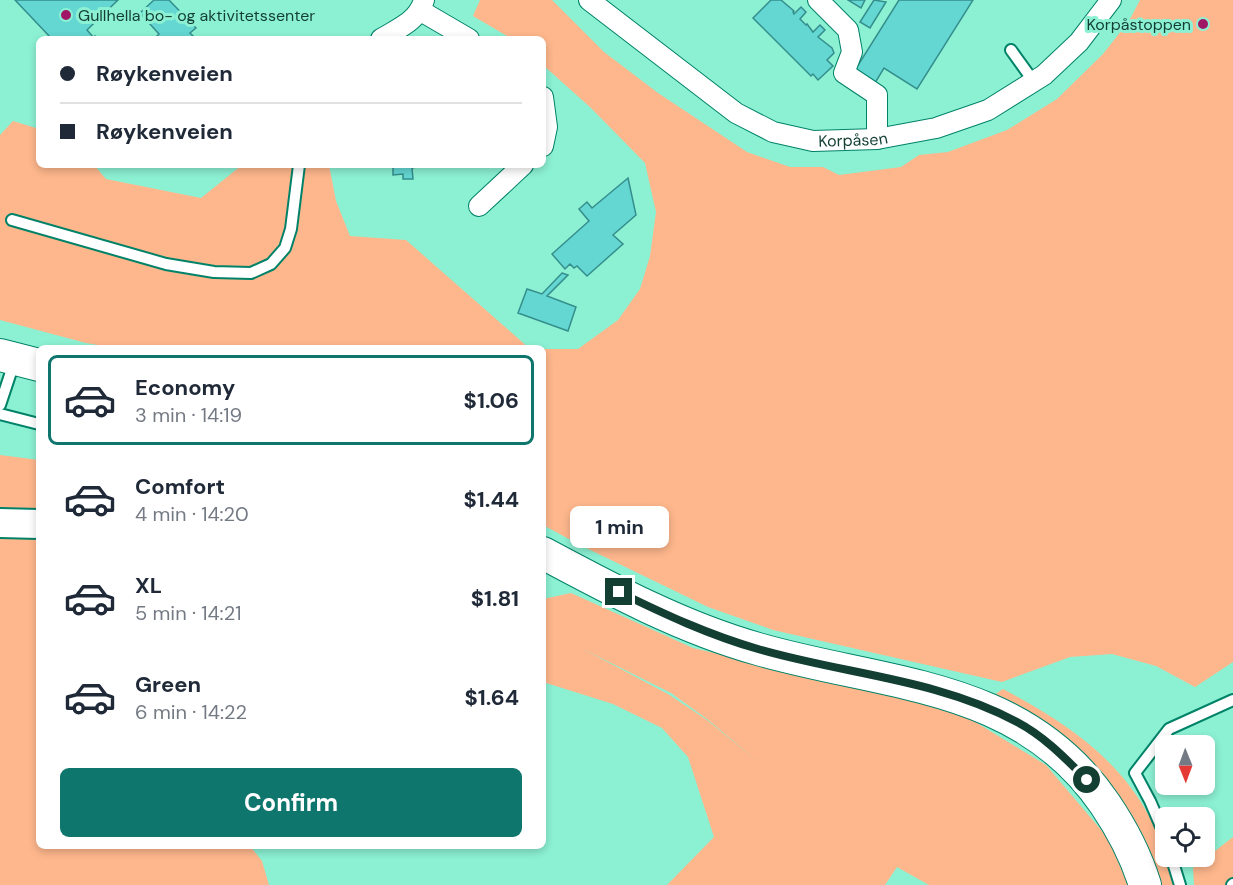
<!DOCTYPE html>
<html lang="en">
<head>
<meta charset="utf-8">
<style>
	:root { --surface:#fff; --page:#f6f6f7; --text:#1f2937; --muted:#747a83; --line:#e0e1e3; --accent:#0f766e }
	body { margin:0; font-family:"DM Sans",sans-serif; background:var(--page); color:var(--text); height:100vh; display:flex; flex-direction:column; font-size:22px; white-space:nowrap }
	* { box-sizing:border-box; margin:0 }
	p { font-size:20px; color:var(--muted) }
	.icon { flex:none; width:33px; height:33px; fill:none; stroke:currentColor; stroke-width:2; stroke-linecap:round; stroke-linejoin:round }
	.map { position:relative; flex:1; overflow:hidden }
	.panel { position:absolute; left:36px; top:345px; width:510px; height:504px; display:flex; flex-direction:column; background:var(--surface); border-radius:9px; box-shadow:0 3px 9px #0003 }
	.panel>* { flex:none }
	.hud { position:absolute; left:36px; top:36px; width:510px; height:132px; border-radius:9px; box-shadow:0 3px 9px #0003; display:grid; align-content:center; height:132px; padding:0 24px; background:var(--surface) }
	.needle { width:39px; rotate:179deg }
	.buttons { position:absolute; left:1155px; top:735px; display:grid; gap:12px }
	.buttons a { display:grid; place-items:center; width:60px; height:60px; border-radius:9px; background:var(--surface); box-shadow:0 3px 9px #0003; font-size:30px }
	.end { position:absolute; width:27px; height:27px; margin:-14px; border:8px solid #133f33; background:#fff; box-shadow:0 0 0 3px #fff }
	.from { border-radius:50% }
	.bubble { position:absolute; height:42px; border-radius:9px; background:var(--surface); box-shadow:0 3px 9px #0003; font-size:20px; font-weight:700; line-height:42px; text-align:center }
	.hud b { display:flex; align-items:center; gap:21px; height:57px; font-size:22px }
	.hud b+b { border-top:2px solid var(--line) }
	.hud i { width:15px; height:15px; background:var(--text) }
	ul { padding:10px 0 0; list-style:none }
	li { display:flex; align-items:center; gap:18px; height:90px; margin:0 12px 9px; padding:0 12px; border:3px solid transparent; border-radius:9px }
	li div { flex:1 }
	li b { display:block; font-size:22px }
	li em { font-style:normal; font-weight:700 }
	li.on { border-color:var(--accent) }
	li>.icon { width:54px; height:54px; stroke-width:1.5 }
	.button { display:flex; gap:12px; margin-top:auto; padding:12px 24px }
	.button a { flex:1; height:69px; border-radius:9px; background:var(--accent); color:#fff; font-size:24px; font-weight:700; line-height:69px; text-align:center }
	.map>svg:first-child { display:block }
</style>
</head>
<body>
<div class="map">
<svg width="1233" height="885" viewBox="0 0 1233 885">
	<rect width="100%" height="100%" fill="#8cf1d3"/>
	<path fill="#feb78c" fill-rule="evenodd" d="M480,0h72l52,52 54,41 89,59 43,15h33l16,8 62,-8 18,-12 29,-3 59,-22 50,-31 46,-45 26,-33 11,-21h93v662l-38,25 -39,-21 -44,-12 -42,3 -68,25 -229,-52 -65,-23 -128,-62 -37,-20v-176h35l40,-29 22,-31 10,-33 6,-44 -11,-49 -54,-55 -48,-43v-26h-31l-39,-23z
		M13,121l26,8v36h55l12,14 95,19 41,-33h87l7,36 14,35 56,4 123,108h-413l-30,-5 -86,-23v-185z
		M0,455l39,5v54l-39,-1z
		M0,528l39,3v315h211l12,15 7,24h-269z
		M571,593l122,55 261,61 92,56 62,73 20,47h-199l-32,-18 -12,18h-218l47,-48 -26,-80 -26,-29 -49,-24 -70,-22v-83zM581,648l90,45 36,26 49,41 -49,-40 -39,-26z
		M1003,689c58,31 114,67 146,127 11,22 17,46 24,69h-15c-12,-28 -23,-58 -38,-84 -28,-50 -78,-79 -126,-106z
		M1233,837v48h-39l-1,-17z"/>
	<path fill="#64d7d3" stroke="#358e8c" stroke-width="1.5" d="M15,0h103l-31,30 7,8 1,-2 3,3h-46z
		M154,0h15l27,28 -6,5 6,6h-42l5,-5 -19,-21z
		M771,0h10l13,11 -1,1 1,2 7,-7 5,5 -6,7 6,6 1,-1 6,8 7,-7 5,5 -7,7 14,11 2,5 -7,7 6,6 -15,14 -5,-6 -2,2 -58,-58z
		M848,0h17l-4,8z
		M874,0l12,2 -16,26 -10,-6z
		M899,0h74l-56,89 -33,-21 -9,15 -20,-13z
		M393,165h24v2l-5,1 1,11h-10v-5l-10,1z
		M628,178l8,37 -23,20 10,9 -36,32 -10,-10 -3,2 -4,-4 -5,5 -13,-15 37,-33 -10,-12 8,-7 5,6z
		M562,273l6,2 -21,21 29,11 -8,24 -50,-18 9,-24 15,5z"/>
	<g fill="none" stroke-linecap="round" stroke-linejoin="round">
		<defs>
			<path id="service" d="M1011,50l23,32
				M12,220l154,44 48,8 37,1 20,-9 14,-16 6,-19 8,-64
				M0,405l15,-45
				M0,414l39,10
				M1166,838l-16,-37 -15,-28 34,-44 64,-29
				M1171,856l9,29
				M1232,885l1,-1"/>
			<g id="minor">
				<path id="s1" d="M589,0l147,113 37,19 40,9 64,-2 59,-11 52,-18 56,-35 35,-33 32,-42"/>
				<path d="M818,0l30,30 4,22 -8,21 33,22v44"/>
				<path d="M421,11l48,28"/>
				<path d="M381,39c18,-11 37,-18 43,-39"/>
				<path d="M543,97l4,30 -4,19"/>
				<path d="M479,206l44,-41"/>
			</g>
			<path id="secondary" d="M0,523l39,1"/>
			<path id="primary" d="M0,355l39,10
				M543,553c69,37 140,75 215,96 128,37 264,33 347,155 17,25 31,52 40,81"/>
		</defs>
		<use href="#service" stroke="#008268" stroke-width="14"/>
		<use href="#minor" stroke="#008268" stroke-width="22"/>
		<use href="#secondary" stroke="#008268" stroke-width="32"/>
		<use href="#primary" stroke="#008268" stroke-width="34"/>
		<use href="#service" stroke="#fff" stroke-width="10"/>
		<use href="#minor" stroke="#fff" stroke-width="20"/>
		<use href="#secondary" stroke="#fff" stroke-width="28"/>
		<use href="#primary" stroke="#fff" stroke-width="32"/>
	</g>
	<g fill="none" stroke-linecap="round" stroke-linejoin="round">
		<path stroke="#133f33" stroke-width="8" d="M619,592c45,22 90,43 139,57 85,25 180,30 259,73 27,14 49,37 70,58"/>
	</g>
	<g fill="#a01865" stroke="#8cf1d3" stroke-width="2">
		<circle cx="66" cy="15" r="6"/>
		<circle cx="1203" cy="24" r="6"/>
	</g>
	<g text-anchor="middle" stroke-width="6" stroke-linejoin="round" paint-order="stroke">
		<g font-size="16" fill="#133f33" stroke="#8cf1d3" text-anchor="start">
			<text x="78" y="21">Gullhella bo- og aktivitetssenter</text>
			<text x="1191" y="30" text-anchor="end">Korpåstoppen</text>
		</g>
		<g font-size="16" fill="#133f33" stroke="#8cf1d3">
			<text dy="6" stroke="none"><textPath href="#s1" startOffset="308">Korpåsen</textPath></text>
		</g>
	</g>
</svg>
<div class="buttons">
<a><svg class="needle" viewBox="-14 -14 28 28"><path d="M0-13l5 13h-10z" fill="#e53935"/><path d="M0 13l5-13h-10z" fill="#747a83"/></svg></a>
<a><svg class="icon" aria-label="locate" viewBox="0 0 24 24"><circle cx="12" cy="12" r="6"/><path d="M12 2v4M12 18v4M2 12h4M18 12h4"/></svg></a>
</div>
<i class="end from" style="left:1087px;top:780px"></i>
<i class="end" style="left:619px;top:592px"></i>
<div class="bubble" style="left:570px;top:506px;width:99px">1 min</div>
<div class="hud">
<b><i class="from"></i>Røykenveien</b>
<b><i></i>Røykenveien</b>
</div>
<section class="panel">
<ul>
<li class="on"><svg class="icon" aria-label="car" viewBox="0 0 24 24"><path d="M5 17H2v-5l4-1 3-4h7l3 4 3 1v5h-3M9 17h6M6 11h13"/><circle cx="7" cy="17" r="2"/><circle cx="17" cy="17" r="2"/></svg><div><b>Economy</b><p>3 min · 14:19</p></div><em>$1.06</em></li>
<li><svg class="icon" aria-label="car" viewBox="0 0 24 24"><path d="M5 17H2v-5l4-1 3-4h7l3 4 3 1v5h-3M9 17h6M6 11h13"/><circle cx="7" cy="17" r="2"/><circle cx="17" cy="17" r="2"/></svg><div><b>Comfort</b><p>4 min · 14:20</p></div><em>$1.44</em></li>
<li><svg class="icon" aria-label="car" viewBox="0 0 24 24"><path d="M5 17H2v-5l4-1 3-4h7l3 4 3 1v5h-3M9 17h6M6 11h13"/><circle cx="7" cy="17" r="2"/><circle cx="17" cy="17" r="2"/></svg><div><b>XL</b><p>5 min · 14:21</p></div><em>$1.81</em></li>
<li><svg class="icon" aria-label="car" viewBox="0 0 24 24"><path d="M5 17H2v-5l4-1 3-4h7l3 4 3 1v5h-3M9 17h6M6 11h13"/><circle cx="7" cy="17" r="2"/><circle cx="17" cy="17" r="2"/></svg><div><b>Green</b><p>6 min · 14:22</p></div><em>$1.64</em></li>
</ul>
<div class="button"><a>Confirm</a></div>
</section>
</div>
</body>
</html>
